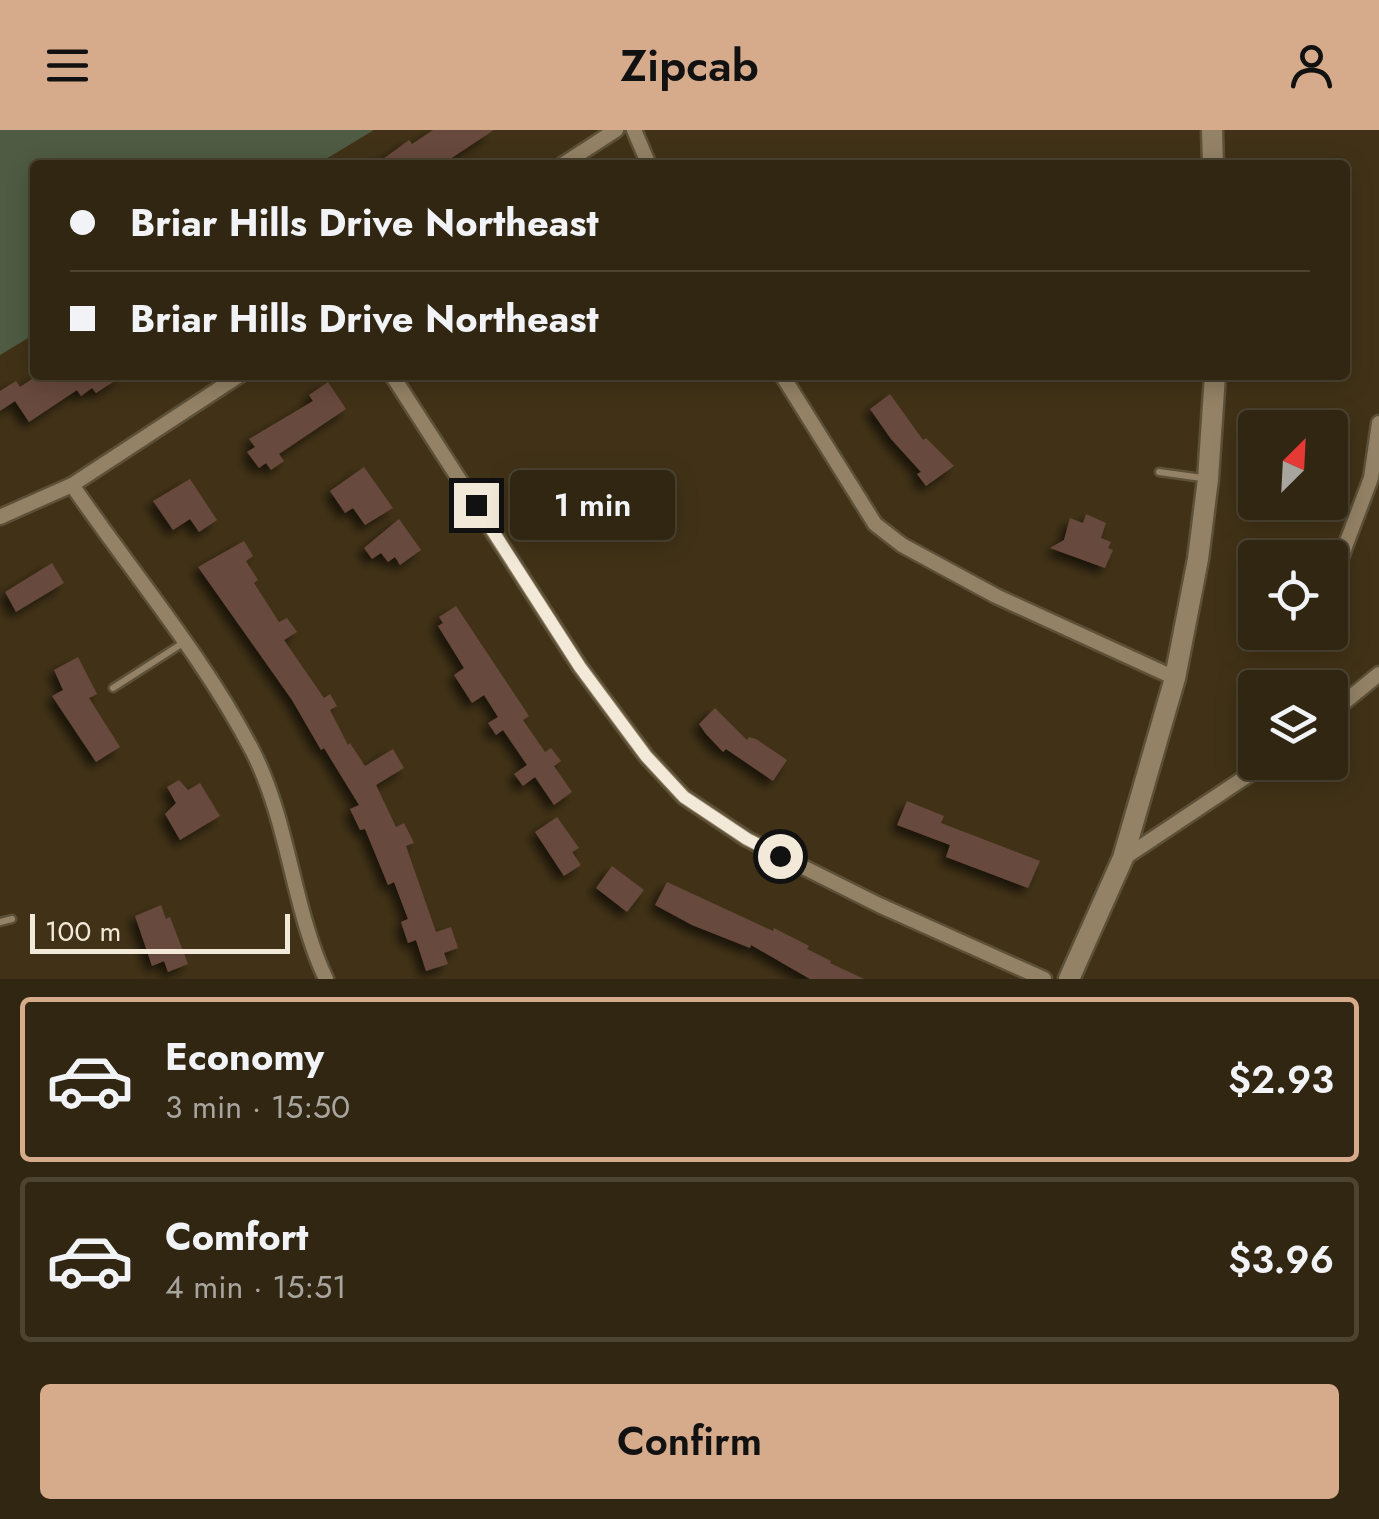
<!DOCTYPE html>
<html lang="en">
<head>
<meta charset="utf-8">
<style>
	:root { --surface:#312611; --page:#392e1a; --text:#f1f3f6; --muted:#a8a59f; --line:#4c4331; --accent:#d6ab8b }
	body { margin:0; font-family:Jost,sans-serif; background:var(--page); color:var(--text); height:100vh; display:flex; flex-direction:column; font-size:38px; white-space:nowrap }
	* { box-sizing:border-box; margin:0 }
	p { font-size:32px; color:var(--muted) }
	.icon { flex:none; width:55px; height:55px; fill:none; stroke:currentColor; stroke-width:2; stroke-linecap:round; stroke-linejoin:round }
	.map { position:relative; height:849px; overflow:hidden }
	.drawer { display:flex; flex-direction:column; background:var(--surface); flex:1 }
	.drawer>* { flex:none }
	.banner { position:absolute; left:30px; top:30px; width:1320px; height:220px; border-radius:10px; box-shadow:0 5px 25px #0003,0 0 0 2px var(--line); display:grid; align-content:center; height:220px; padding:0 40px; background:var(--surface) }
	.needle { width:65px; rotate:24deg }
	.fabs { position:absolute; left:1238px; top:280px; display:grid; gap:20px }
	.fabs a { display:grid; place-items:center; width:110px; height:110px; border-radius:10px; background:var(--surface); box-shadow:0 5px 25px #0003,0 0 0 2px var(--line); font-size:50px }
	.scale { position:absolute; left:30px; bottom:25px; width:260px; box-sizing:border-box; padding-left:10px; border:5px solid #f2e9d9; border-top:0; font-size:28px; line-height:35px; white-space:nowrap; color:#f2e9d9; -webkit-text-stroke:8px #413217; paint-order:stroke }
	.end { position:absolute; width:45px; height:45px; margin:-22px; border:12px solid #f2e9d9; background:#111; box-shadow:0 0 0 5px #111 }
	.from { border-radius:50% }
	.bubble { position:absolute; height:70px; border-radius:10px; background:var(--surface); box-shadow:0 5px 25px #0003,0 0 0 2px var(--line); font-size:32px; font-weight:600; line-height:70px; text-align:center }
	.banner b { display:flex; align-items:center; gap:35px; height:95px; font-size:38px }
	.banner b+b { border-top:2px solid var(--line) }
	.banner i { width:25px; height:25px; background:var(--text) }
	ul { padding:18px 0 0; list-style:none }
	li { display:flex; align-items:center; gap:30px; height:165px; margin:0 20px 15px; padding:0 20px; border:5px solid var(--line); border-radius:10px }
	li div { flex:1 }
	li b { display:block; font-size:38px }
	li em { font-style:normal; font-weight:600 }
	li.active { border-color:var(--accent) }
	li>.icon { width:90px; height:90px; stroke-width:1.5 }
	.button { display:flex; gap:20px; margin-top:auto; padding:20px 40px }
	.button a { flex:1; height:115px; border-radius:10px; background:var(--accent); color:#111; font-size:40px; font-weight:600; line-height:115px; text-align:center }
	header { display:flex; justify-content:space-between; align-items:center; height:130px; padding:0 40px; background:var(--accent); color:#111; font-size:45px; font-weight:600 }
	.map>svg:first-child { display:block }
</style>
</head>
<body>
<header><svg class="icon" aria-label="menu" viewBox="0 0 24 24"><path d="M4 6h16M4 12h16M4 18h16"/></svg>Zipcab<svg class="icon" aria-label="person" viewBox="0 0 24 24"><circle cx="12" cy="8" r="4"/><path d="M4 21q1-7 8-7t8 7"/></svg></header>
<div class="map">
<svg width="1379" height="849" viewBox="0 0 1379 849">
	<defs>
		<filter id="shadow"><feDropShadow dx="-6" dy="6" stdDeviation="5" flood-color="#0009"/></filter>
	</defs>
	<rect width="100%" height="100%" fill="#413217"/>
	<path fill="#4f5b42" d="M0,0h374l-58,35h-281v169l-35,21z"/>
	<path fill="#67493c" filter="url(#shadow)" d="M433,0h61l-53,35h-66l34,-25 3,4z
		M38,245h86l-28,18 -4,-5 -11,8 -4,-6 -48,32 -14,-21 -15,10v-20l16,-10 4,6z
		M328,252l18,27 -67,45 5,7 -13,9 -5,-7 -7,5 -12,-16 8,-5 -6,-8 64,-38 -4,-6z
		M890,264l33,46 3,-2 28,28 -28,20 -9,-12 4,-2 -30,-33 -21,-30z
		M364,337l29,41 -28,17 -12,-17 -8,5 -15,-22z
		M190,349l27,41 -18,12 -9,-13 -17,11 -20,-29z
		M1086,384l20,9 -5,15 10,4 -3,6 5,2 -8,18 -55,-20 14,-8 6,-22 13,5z
		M399,389l22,31 -21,15 -5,-8 -7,5 -7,-9 -9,6 -8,-11z
		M244,411l9,15 -7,5 12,19 -4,3 25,39 8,-4 10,14 -13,8 40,58 6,-4 7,12 -7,4 18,35 2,-2 15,23 28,-17 11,19 -28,17 20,42 8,-4 10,20 -8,3 30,86 15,-5 7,21 -14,5 4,11 -22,7 -10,-31 -8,3 -7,-21 7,-3 -14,-37 -6,3 -23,-56 -5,1 -10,-21 9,-4 -35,-57 -3,2 -29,-50 -94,-133z
		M52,433l12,20 -48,29 -11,-20z
		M456,476l73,110 -6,4 22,32 6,-4 10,13 -7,5 18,26 -18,13 -19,-28 -12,9 -9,-12 13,-9 -24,-35 -7,5 -8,-12 10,-6 -14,-22 -12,8 -18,-28 10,-7 -26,-42 5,-3 -4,-6z
		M78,527l19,37 -8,4 31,49 -24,15 -44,-66 11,-6 -9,-20z
		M715,578l32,32 2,-3 7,2 31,21 -14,21 -47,-32 -3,3 -17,-18 -7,-10z
		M179,650l9,10 12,-7 20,33 -40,24 -15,-26 11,-11 -9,-16z
		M907,671l37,15 -3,7 99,38 -12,27 -82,-31 4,-12 -53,-20z
		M557,687l22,31 -7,4 9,13 -17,11 -29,-44z
		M612,736l32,24 -17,22 -31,-24z
		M667,752l106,49 1,-3 35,18 -2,3 24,12 -1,2 34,16h-54l-59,-34 -1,3 -58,-23 -37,-20z
		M161,775l5,14 4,-2 18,47 -20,8 -4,-11 -12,5 -17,-50z"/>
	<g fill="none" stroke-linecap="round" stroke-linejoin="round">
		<defs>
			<path id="service" d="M1159,342l43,6
				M113,558l70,-45
				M0,792l12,-3"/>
			<path id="minor" d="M634,0l15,35
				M562,35l54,-35
				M392,245l188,292 66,89 38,41 63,42 132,66 165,74
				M782,245l93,149 27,21 94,51 179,82
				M72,355c61,89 132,172 181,267 36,71 40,158 73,227
				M0,387l72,-32 168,-110
				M1334,446l37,-98 8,-55
				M1330,584l49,-40
				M1124,728l144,-96"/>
			<path id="secondary" d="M1212,0l1,35
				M1069,849l54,-121 52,-180 23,-119 10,-80 7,-104"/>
		</defs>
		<use href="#service" stroke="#5d5038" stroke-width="11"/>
		<use href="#minor" stroke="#5d5038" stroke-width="19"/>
		<use href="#secondary" stroke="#5d5038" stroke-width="25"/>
		<use href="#service" stroke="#938265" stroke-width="6"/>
		<use href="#minor" stroke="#938265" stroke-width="14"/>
		<use href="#secondary" stroke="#938265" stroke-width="20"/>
	</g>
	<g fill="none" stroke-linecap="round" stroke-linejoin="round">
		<path stroke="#f2e9d9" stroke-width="12" d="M476,375l104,162 66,89 38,41 63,42 33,17"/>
	</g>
</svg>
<div class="fabs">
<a><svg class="needle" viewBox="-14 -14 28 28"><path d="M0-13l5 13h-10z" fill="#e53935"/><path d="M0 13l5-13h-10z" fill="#a8a59f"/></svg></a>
<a><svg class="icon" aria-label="locate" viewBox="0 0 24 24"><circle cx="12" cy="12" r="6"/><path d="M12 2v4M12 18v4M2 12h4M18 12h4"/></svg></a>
<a><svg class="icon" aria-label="layers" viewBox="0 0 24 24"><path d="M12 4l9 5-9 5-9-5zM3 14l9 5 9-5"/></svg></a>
</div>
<div class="scale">100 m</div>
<i class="end from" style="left:780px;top:726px"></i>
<i class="end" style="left:476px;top:375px"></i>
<div class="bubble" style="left:510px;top:340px;width:165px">1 min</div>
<div class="banner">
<b><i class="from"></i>Briar Hills Drive Northeast</b>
<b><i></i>Briar Hills Drive Northeast</b>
</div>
</div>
<section class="drawer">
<ul>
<li class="active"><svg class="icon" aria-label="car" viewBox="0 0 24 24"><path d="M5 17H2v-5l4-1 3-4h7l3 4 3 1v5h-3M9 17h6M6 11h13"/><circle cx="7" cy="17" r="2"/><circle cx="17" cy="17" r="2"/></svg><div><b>Economy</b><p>3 min · 15:50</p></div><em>$2.93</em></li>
<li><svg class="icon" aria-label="car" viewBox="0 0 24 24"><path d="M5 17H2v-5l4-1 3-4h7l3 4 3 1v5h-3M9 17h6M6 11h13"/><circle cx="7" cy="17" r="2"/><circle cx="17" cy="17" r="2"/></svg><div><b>Comfort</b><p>4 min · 15:51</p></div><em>$3.96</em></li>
</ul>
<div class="button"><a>Confirm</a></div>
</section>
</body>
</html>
